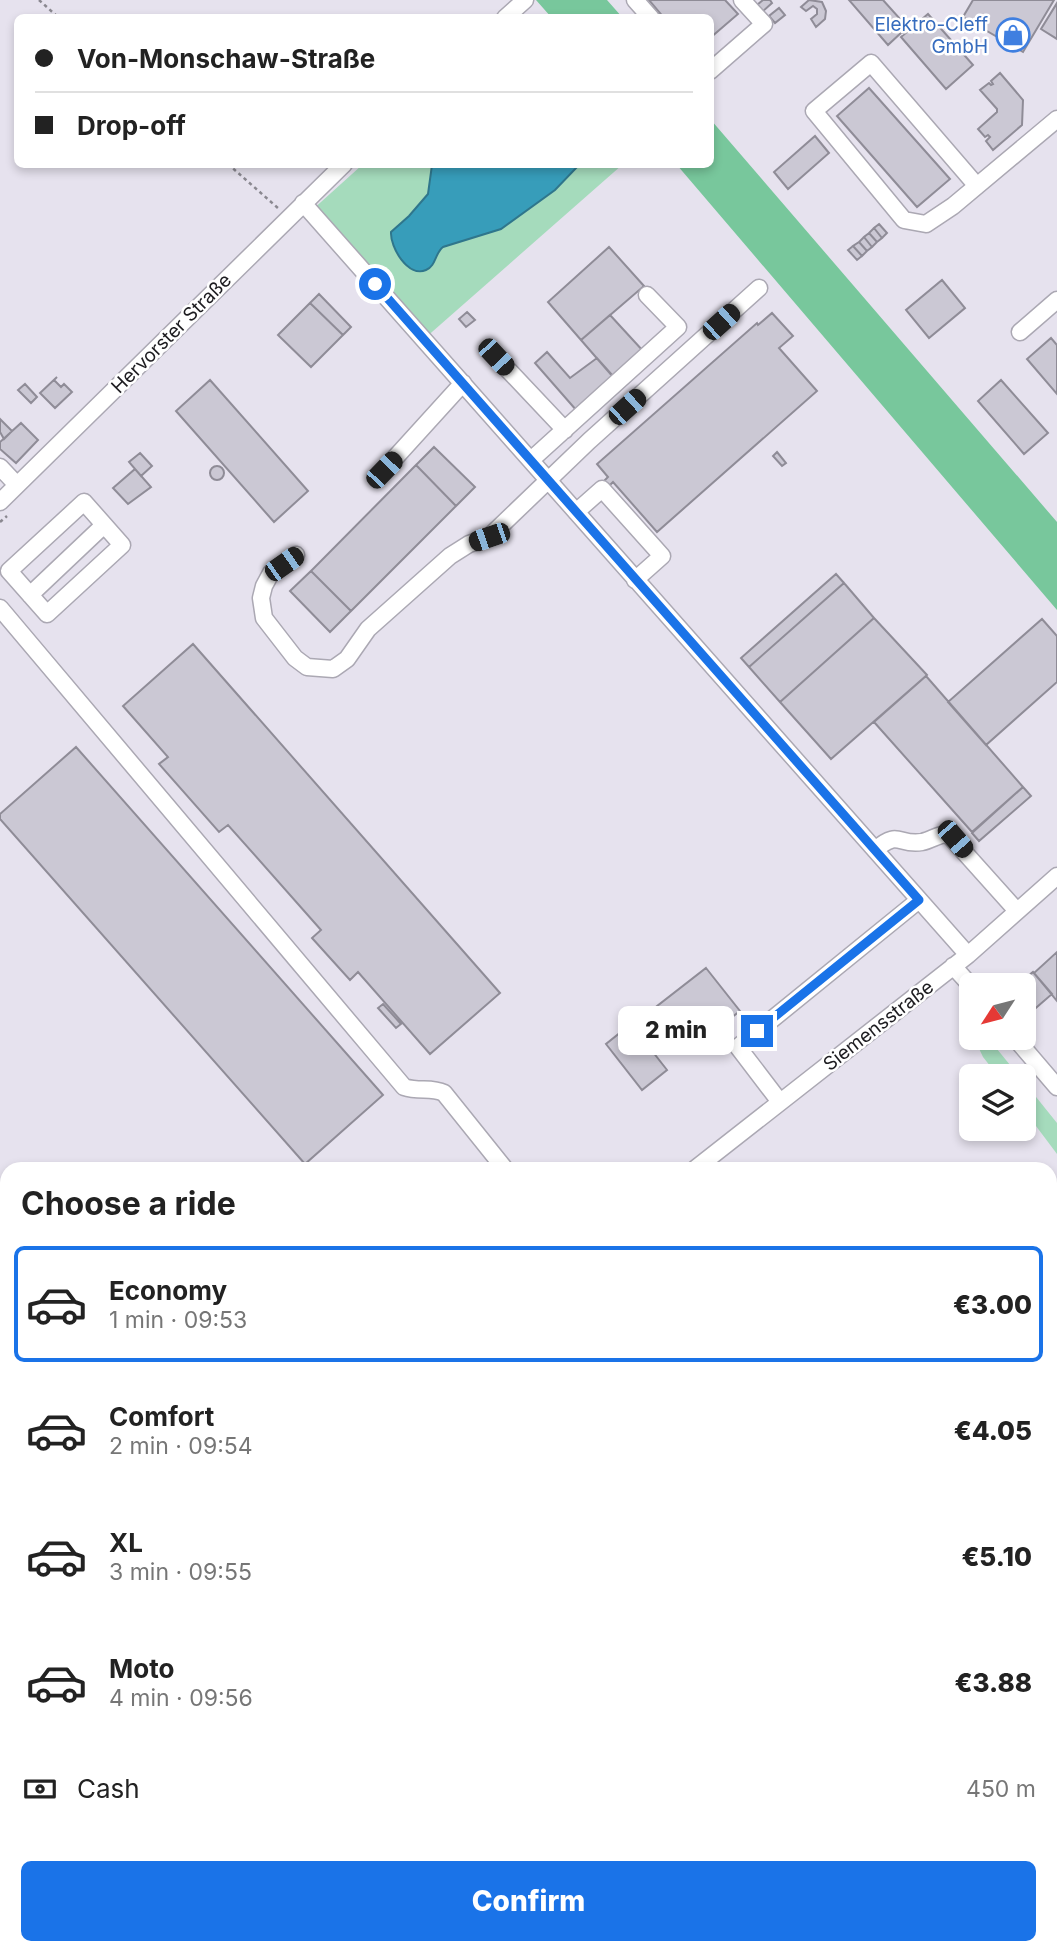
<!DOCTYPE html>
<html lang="en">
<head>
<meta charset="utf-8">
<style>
	:root { --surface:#fff; --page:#f6f6f6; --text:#222; --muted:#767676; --line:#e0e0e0; --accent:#1a73e8 }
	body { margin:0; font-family:Inter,sans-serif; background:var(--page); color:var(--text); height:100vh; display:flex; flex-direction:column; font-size:26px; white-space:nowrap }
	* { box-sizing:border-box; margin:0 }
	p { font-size:23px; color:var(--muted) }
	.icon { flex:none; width:38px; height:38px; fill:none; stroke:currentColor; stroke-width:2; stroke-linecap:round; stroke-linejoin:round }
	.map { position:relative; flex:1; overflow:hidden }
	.details { position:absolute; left:0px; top:1162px; width:1057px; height:793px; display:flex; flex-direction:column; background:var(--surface); border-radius:21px 21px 0 0; box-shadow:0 4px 10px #0003 }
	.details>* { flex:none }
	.guide { position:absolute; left:14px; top:14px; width:700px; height:154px; border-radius:10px; box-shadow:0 4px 10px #0003; display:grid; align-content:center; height:154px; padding:0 21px; background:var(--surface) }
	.needle { width:46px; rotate:234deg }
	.buttons { position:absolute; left:959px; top:973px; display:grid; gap:14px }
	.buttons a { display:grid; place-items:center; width:77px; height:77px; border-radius:10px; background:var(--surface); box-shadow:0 4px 10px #0003; font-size:35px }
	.end { position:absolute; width:32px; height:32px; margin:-16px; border:9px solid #1a73e8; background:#fff; box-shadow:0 0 0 4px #fff }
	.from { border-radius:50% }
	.bubble { position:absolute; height:49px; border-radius:10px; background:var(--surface); box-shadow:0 4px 10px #0003; font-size:23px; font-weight:800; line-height:49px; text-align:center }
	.car { position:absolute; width:21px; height:42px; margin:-21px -10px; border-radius:9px; box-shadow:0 0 5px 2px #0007; background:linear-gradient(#222 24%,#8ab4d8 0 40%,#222 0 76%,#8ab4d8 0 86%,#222 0) }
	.guide b { display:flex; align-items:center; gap:24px; height:66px; font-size:26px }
	.guide b+b { border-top:2px solid var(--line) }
	.guide i { width:18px; height:18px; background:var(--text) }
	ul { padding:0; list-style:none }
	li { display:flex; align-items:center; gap:21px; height:116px; margin:0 14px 10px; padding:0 7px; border:4px solid transparent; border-radius:10px }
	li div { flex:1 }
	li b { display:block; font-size:26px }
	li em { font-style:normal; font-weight:800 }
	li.active { border-color:var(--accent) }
	li>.icon { width:63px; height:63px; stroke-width:1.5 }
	h2 { padding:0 21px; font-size:32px; line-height:84px }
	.pay { display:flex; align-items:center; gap:18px; height:77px; padding:0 21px; font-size:26px }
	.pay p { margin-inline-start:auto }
	.primary-button { display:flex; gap:14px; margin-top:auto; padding:14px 21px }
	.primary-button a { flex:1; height:80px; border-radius:10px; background:var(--accent); color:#fff; font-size:28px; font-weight:800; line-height:80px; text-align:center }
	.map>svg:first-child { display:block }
</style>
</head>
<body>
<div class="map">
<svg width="1057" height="1954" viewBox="0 0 1057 1954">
	<rect width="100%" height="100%" fill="#e6e2ee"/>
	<path fill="#a5dbbc" d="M362,165h260l-198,174 -113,-128z
		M974,1038h14l31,38h-21l-15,-19z
		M1024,1082l33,41v31l-33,-44z
		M1050,1437l7,8v300l-7,4z
		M556,1948h168l-10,6h-153z"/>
	<path fill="#78c79c" d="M536,0h71l15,17h-71z
		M711,120l346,402v88l-380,-445 33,-1z
		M1057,1775v179h-296l10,-6h279v-169z"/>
	<path fill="#379dba" stroke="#2f768c" stroke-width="2" d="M432,165v-1l147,1 -24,25 -54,39 -58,18c-8,6 -7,19 -17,23 -18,8 -36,-23 -35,-38l18,-16 19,-22z"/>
	<path fill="#cbc8d4" stroke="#8f8c97" stroke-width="2" d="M649,0h76l13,14 -28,24v-20h-46z
		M763,0h7l2,3 -10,9 -5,-7z
		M809,0l13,2 4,9 -1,8 -9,8 -5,-8 6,-5v-5l-4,-3 -7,5 -5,-4z
		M849,0h34l27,30 -6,4 -2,-2 -14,13z
		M973,0h81l-31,52 -60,-35z
		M1057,3v36l-16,-10z
		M779,8l6,7 -10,8 -6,-7z
		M928,14l45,51 -27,24 -45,-52z
		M1000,73l23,27 -1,25 -29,25 -7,-9 4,-4 -2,-2 -3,2 -7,-8 19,-17v-3l-17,-19 9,-7 2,2 2,-1 -2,-3z
		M869,88l81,91 -33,28 -80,-91z
		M815,136l14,17 -41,36 -14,-17z
		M879,224l8,9 -5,5 -8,-10z
		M874,228l8,10 -5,4 -8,-9z
		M869,233l8,9 -5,5 -8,-10z
		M864,237l8,10 -5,4 -8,-9z
		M859,242l8,9 -5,5 -9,-10z
		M853,246l9,10 -5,4 -9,-10z
		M609,247l35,39 -63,54 -33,-38z
		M942,280l23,28 -36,30 -23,-28z
		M319,294l32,33 -8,8 -33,-32z
		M310,303l33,32 -32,32 -33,-32z
		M467,312l8,8 -9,7 -7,-8z
		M772,313l21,23 -14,12 38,43 -160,141 -44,-50 -5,5 -5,-5 5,-5 -11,-13 160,-141 1,2z
		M610,315l34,37 -30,26 -33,-38z
		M1051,338l6,7v49l-30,-35z
		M547,352l23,26 27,-20 16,18 -36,35 -42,-48z
		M57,377l-3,3 7,7 3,-3 8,8 -17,16 -15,-15z
		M210,380l98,111 -34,31 -98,-111z
		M1001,380l47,53 -24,21 -46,-53z
		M25,384l12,13 -6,6 -13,-13z
		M0,419l12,12 -8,8 -4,-7z
		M21,423l17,17 -22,23 -16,-14v-7z
		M434,447l41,40 -19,19 -40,-41z
		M777,452l9,11 -4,3 -9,-10z
		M140,453l12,13 -11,10 -12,-14z
		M416,465l40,41 -105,105 -40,-40z
		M210 473a7 7 0 1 1 14 0a7 7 0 1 1-14 0Z
		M135,469l16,18 -23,17 -15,-16z
		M311,571l40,40 -21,21 -40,-41z
		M836,574l8,9 -95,84 -8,-9z
		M844,583l30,35 -94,84 -31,-35z
		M874,618l53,57 -96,84 -51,-57z
		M1042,619l15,17v46l-71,63 -38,-43z
		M193,644l307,349 -70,61 -72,-82 -8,8 -38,-42 9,-8 -93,-105 -9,7 -60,-68 9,-7 -45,-51z
		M926,676l97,111 -51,45 -98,-110z
		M76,747l307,348 -78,69 -305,-345v-5z
		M1023,787l8,9 -52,45 -7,-8z
		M1057,952v49l-23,-28z
		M706,968l34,43 -55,42 -33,-43z
		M1033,972l19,22 -22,19 -6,-7v-21h-7z
		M383,1004l18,20 -5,4 -18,-20z
		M631,1024l36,46 -25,20 -36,-46z"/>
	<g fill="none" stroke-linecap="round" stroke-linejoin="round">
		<defs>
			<path id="minor" d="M635,0l16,18
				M505,18l20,-18
				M710,71l54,-47 -22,-24
				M977,186l-106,-123 -57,48 90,109 22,4 27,-18 104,-87
				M303,203l665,752
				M1020,332l37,-32
				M496,357l69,73
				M531,460l147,-133 -31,-32
				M0,467l17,18
				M384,470l79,-87
				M0,502l344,-338
				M84,502l38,43 -75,69 -38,-43z
				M576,512l26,-23 60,67 -27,24
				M296,555l-25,18 -7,13 -3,12 3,20 31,40 12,9 26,2 14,-10 21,-30 82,-73 19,-12 20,-7 100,-96 170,-153
				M30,595l74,-70
				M0,608l404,479c15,5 27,0 40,6l61,76
				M875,850c24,-21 23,-4 47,-8 10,-2 16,-8 26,-8l69,77
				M953,966l18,20
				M1015,1038l42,49
				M780,1102l-42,-55 181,-147
				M695,1169l273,-214 89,-79
				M0,1538l7,9"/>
			<path id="major" d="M1050,1763l7,-4
				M737,1954l10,-6"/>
		</defs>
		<use href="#minor" stroke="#aba8b3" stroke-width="19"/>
		<use href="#major" stroke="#c4c4c5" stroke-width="24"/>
		<path stroke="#8a8890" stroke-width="2.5" stroke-dasharray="3.5 3.5" stroke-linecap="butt" d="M39,0l20,18
			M228,164l51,45
			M0,522l7,-6"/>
		<use href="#minor" stroke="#fff" stroke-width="16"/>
		<use href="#major" stroke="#d2b582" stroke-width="21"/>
	</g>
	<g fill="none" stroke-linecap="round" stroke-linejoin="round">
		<path stroke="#1a73e8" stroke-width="9" d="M375,284l544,616 -162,131"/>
	</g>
	<defs>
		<symbol id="shop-ring" viewBox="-11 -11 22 22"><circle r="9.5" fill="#fff" stroke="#3f7fe0" stroke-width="1.5"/><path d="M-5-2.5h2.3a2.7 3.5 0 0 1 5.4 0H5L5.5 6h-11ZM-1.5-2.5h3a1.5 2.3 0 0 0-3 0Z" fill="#3f7fe0"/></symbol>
	</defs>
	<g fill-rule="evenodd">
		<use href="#shop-ring" x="994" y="16" width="38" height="38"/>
	</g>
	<g text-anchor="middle" stroke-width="5" stroke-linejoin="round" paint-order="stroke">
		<g font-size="19" fill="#366cbe" stroke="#fff" text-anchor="end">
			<text x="988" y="31">Elektro-Cleff<tspan x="988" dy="22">GmbH</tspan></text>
		</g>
		<g font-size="19" fill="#1d1c20" stroke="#fff">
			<text transform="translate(171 333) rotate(-45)" y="7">Hervorster Straße</text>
			<text transform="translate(878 1025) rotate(-38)" y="7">Siemensstraße</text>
		</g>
	</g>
</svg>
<div class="buttons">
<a><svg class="needle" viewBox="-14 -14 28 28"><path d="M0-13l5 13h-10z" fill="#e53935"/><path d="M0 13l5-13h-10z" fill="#767676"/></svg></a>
<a><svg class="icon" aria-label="layers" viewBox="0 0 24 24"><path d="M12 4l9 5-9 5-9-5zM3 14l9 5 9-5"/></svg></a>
</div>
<i class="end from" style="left:375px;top:284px"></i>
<i class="end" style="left:757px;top:1031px"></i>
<div class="bubble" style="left:618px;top:1006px;width:116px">2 min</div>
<i class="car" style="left:721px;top:322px;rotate:48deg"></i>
<i class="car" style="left:496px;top:357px;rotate:137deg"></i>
<i class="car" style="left:627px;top:407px;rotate:48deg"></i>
<i class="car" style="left:384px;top:470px;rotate:44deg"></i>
<i class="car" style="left:489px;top:537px;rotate:251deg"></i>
<i class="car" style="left:284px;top:564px;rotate:55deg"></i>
<i class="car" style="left:955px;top:839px;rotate:139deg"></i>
<div class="guide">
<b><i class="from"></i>Von-Monschaw-Straße</b>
<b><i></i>Drop-off</b>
</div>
<section class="details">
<h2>Choose a ride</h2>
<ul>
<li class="active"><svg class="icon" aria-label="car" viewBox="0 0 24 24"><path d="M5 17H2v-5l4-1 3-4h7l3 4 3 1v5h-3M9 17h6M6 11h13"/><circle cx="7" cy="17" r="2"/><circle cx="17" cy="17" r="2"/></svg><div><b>Economy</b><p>1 min · 09:53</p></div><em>€3.00</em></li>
<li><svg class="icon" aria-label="car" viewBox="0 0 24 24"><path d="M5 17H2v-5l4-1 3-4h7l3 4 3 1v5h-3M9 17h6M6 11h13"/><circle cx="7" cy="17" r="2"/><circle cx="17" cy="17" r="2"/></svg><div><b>Comfort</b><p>2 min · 09:54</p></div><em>€4.05</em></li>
<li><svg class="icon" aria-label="car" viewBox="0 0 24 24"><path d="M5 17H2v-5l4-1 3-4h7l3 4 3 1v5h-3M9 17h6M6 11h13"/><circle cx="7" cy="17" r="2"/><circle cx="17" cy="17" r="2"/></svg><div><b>XL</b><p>3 min · 09:55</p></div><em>€5.10</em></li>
<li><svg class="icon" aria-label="car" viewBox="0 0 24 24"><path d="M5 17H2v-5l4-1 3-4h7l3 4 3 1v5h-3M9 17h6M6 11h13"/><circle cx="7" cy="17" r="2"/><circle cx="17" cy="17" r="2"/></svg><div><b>Moto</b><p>4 min · 09:56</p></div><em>€3.88</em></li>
</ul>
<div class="pay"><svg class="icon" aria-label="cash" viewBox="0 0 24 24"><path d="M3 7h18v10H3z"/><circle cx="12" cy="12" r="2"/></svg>Cash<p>450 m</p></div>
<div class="primary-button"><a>Confirm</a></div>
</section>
</div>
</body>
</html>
